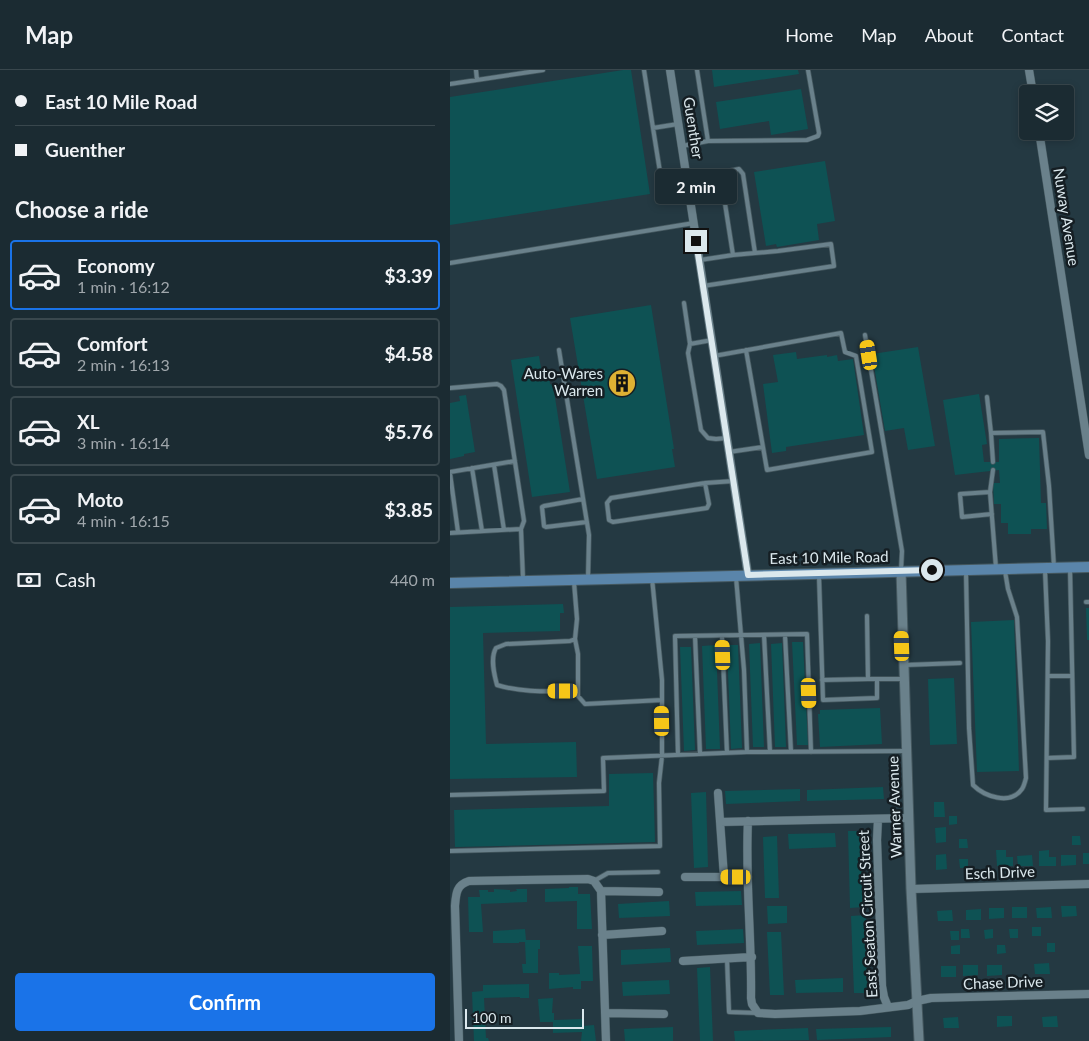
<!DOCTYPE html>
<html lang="en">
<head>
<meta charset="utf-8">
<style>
	:root { --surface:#1b2b32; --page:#28373e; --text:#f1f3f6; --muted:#a0a7ac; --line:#39474d; --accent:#1a73e8 }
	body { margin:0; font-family:Lato,sans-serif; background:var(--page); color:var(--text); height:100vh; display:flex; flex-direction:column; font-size:19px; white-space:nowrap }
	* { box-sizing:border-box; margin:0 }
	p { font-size:16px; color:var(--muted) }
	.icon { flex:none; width:28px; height:28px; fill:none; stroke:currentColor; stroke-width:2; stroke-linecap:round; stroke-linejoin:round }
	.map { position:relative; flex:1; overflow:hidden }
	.details { display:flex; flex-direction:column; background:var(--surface); width:450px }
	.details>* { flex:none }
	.top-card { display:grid; align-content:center; height:110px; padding:0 15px; background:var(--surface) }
	.buttons { position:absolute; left:569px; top:15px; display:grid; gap:10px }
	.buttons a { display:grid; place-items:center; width:55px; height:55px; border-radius:5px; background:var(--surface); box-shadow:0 2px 8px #0003,0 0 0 1px var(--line); font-size:25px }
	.scale { position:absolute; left:15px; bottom:12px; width:119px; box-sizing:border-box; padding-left:5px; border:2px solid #dbe8ed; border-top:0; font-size:14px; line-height:18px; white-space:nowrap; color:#dbe8ed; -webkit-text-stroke:4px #151e23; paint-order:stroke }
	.end { position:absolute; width:22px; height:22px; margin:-11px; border:6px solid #dbe8ed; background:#111; box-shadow:0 0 0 2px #111 }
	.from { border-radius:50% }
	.bubble { position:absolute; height:35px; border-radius:5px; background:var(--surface); box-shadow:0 2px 8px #0003,0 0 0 1px var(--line); font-size:16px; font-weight:700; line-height:35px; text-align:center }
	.car { position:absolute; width:15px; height:30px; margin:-15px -8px; border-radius:6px; box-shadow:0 0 4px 1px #0007; background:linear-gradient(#f5c518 24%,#345 0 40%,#f5c518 0 76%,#345 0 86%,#f5c518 0) }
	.top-card b { display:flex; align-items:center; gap:18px; height:48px; font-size:19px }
	.top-card b+b { border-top:1px solid var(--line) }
	.top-card i { width:12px; height:12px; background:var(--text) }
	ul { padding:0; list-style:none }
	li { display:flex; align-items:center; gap:15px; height:70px; margin:0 10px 8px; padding:0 5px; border:2px solid var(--line); border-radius:5px }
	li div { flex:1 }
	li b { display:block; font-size:19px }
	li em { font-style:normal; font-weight:700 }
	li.on { border-color:var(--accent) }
	li>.icon { width:45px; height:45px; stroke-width:1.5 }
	h2 { padding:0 15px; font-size:22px; line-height:60px }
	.pay { display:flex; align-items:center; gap:12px; height:55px; padding:0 15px; font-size:19px }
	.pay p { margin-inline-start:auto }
	.action { display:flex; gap:10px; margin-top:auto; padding:10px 15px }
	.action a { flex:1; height:58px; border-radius:5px; background:var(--accent); color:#fff; font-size:20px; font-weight:700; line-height:58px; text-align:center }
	header { display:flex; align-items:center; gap:30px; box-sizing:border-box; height:70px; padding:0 25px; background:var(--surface); border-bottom:1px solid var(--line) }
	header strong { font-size:24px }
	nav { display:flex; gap:28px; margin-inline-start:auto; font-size:18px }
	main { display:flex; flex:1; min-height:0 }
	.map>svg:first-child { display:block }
</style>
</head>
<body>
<header>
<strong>Map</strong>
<nav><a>Home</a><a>Map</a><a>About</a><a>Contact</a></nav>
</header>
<main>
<section class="details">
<div class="top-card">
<b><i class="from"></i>East 10 Mile Road</b>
<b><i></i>Guenther</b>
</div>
<h2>Choose a ride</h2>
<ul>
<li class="on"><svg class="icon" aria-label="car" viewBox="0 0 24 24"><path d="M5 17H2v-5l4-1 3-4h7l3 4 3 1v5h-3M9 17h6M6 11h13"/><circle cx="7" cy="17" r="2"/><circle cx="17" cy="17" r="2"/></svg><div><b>Economy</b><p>1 min · 16:12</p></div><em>$3.39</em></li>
<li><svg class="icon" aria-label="car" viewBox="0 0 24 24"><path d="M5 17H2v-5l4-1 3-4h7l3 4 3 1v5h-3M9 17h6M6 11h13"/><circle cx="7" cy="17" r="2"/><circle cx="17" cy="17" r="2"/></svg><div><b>Comfort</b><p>2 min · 16:13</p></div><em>$4.58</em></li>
<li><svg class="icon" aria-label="car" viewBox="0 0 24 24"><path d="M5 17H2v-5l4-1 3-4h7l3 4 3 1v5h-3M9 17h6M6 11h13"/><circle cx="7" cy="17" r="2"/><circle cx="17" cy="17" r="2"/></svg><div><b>XL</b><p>3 min · 16:14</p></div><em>$5.76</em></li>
<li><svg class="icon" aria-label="car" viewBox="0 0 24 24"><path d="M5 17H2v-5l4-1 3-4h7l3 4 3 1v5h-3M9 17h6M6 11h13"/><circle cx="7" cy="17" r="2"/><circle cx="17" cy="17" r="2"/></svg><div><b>Moto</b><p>4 min · 16:15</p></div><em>$3.85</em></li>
</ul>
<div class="pay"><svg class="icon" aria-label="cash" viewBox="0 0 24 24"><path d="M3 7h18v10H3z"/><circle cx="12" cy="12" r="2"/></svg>Cash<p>440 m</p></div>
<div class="action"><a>Confirm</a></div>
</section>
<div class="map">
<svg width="639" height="971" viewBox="0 0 639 971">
	<rect width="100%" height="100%" fill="#243942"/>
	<path fill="#0e5254" d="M173,0h8l19,124 -200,31v-128z
		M262,0h86l1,4 -85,13z
		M351,19l7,40 -37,6 -2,-14 -49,8 -4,-27z
		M375,91l10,60 -18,3 2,16 -42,7 -1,-3 -10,2 -12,-74z
		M201,235l23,144h-2l3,18 -78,12 -27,-161z
		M468,277l17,99 -27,4 -4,-22 -19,3 -13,-77z
		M346,282l1,7 30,-4v2l10,-2 1,6 15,-2 11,76 -78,12v4l-14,2 -9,-69 15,-2 -5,-27z
		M89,286l3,18 7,-1 1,11 3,1 17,107 -38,5 -21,-137z
		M529,324l8,50 -5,1 2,17h15v-23l40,-1 2,65h5l1,26h-16v5h-23v-11h-7v-19h-7l-1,-21h7l-1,-13 -44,5 -12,-75z
		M16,325l9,57 -11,2v2l-14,3v-56l10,-2 -1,-5z
		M113,534l1,9h-4v18l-77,2 3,111 90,-2 1,35 -127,2v-172z
		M636,538h3v32h-2z
		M564,550l5,151 -42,1 -6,-150z
		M342,572h11l5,103h-11z
		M310,573l4,104h-11l-4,-103z
		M332,573l4,104h-11l-4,-103z
		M266,575l4,104h-14l-4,-103z
		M277,575h11l4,103 -11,1z
		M230,577h11l4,103 -11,1z
		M504,608l3,66 -27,1 -2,-66z
		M430,638l2,36 -62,3 -2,-33h2v-4z
		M203,703l2,69 -200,5 -1,-37 155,-4v-32z
		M433,717l1,12 -77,2v-11z
		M350,719v12l-74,3 -1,-13z
		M256,722l2,75 -14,1 -3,-75z
		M484,732h10l1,15h-11z
		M499,746h8v8l-8,1z
		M496,757v15l-10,1 -1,-15z
		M398,761h14l2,76 -14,1z
		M385,763l1,14 -47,2 -1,-15z
		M327,766l2,62h-14l-2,-61z
		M622,766h8l1,9h-9z
		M509,769h8l1,9h-9z
		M546,780h10v7h7v9h-16z
		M599,780v7h7v9h-17v-15z
		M633,783h6v11h-6z
		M496,784l1,15 -11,1v-15z
		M582,785l1,11h-15l-1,-10z
		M611,785h15v10l-15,1z
		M509,789h9v9h-8z
		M119,817h9v7h12l2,35h-15v-28l-32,1v-13l24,-1z
		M44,819l16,1v2l7,-1 -1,-2h11v13l-46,2 2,28h-14l-1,-35h12l-1,-7h9v2h6z
		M291,821l1,14 -46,1 -1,-14z
		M219,831l1,15 -51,2 -1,-14z
		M317,836h20v17l-19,1z
		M611,836h15l1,10 -15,1z
		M562,837h15v11h-15z
		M601,837l1,11h-15l-1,-10z
		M539,838h15v10l-15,1z
		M531,839v11h-15v-10z
		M502,840l1,11h-15l-1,-10z
		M416,845l3,78h-15l-3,-77z
		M582,857h9v9h-9z
		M75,859l1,11h14v9h-2v24h-15l-1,-9h4l-1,-22h-6v1h-26v-12z
		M293,859l1,14 -47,2 -1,-14z
		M511,859h8l1,9h-9z
		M543,859v9l-8,1 -1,-9z
		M559,859h9v9h-8z
		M500,861h9v9h-8z
		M317,862h14l3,63h-14z
		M597,873h8v9h-8z
		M510,875v9h-9v-8z
		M547,875h8l1,8 -9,1z
		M128,876h14l1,35h-12v8h-8v-2l-24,2v-16h10v2l21,-1z
		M220,878l1,14 -50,3v-15z
		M599,893l1,11h-15l-1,-10z
		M513,895h15v10l-15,1z
		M537,895h15v10l-15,1z
		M491,896h15v11h-15z
		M260,897l3,74h-13l-3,-73z
		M393,908v14l-47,1 -1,-13z
		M219,910l1,14 -47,2 -1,-14z
		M79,914v14h-9v-1l-36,1 2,40h2l1,3h-15l-2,-49 11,-1v-6z
		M103,928l-1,15h2v7l28,-1 1,7 11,-1 2,16h-15l1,-9 -29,1v-11h-13l-2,-23z
		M547,946h15v10l-15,1z
		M607,946l1,11h-15l-1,-10z
		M508,947l1,11h-15l-1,-10z
		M223,957v14h-48l-1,-12z
		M441,957v10l-74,3 -1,-11z
		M358,958l1,12 -74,1 -1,-10z"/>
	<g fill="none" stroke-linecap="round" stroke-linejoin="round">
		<defs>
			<path id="service" d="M26,0l1,10
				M194,0l9,58 25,-4
				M247,0l11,71
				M0,14l93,-14
				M203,58l11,69
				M232,76l26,-5 99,-1 11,-4 1,-3 -11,-63
				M283,185l22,-2
				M250,190l33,-5 -12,-77 3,-6 15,-3 4,5 12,79 23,-2 53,-7 3,22 -131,20
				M0,193l244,-40
				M234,233l6,41
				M415,265l37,216 -1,20
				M262,270l-22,4 -2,9 13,77 7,8 8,1 11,-1
				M109,280l30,185 -1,44
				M296,280l17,97
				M264,286l127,-23 4,19 11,4 16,96 -105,18 -4,-23 -34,5
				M0,318l47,-4 4,2 3,4 20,131 -3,8 2,50
				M537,327l4,36
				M543,392l-2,-29 52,-1 6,54 5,81
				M44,395l10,65
				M22,398l10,63
				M543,400l-3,22 6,76
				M0,402l65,-11
				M0,403l8,59
				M255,413l4,21 -2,4 -94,14 -4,-2 -2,-17 4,-5 94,-15 29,-2
				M540,422l-30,2 2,23 30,-3
				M133,429l-39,7 -2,1 2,19 2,1 41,-5
				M0,463l71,-4
				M595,500l3,71 -2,169 37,-1
				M516,502l3,156 4,57c11,11 37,21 49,4 2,-3 3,-7 4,-11l-9,-161 -9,-28 -3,-18
				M369,506l4,124 54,-2v-19
				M286,507l8,93 3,82 158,-1
				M124,512l3,37 -2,20 -5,2 -64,3 -10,4c-6,10 -2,26 1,37 26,8 54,6 81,6v5l7,8 77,-4v-20l-10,-102
				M636,532h3
				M417,546l1,63h36
				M314,565l6,117
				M335,565l6,117
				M245,566l5,118
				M272,566l5,117
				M125,569l3,15v37
				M455,595l55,-2
				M598,606h24
				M372,610l46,-1
				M228,685l-3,-119 132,-2 4,118
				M597,688l27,-1 -4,-189
				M0,725l154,-4 -1,-33 144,-6
				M0,781l210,-5 -1,-63 3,-27v-56
				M144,811l14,-8 50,-1
				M277,889l2,53 29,1"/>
			<path id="minor" d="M220,0l78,505
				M579,0l4,24
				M589,61l50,324
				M268,723l6,84
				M428,749l-1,21 5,146 2,11 4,10
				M298,751c-3,59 4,118 3,177l1,6 6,9 17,1 85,-3 48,-6 9,-4 14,-3 158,-4
				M270,752l189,-4
				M235,807h63
				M461,819l178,-5
				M151,821l58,1
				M152,865l60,-4
				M233,891l69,-4
				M155,943l59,1
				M9,971l-4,-135c1,-12 1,-21 14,-25l119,-2 6,2 7,10 5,150"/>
			<path id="tertiary" d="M451,501l10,318 8,152"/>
			<path id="secondary" d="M0,513l639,-16"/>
		</defs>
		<use href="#service" stroke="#45585f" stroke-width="5.5"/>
		<use href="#minor" stroke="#45585f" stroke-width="9"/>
		<use href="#tertiary" stroke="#45585f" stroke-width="11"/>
		<use href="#secondary" stroke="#45585f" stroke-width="12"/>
		<use href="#service" stroke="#6a818b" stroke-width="4"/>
		<use href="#minor" stroke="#6a818b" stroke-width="8"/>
		<use href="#tertiary" stroke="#6a818b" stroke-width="9"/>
		<use href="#secondary" stroke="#5a85aa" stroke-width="10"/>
	</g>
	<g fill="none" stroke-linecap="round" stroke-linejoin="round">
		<path stroke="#dbe8ed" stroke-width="6" d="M246,171l52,334 184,-5"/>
	</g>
	<defs>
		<symbol id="building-disc" viewBox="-11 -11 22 22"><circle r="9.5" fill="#deb133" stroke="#151e23"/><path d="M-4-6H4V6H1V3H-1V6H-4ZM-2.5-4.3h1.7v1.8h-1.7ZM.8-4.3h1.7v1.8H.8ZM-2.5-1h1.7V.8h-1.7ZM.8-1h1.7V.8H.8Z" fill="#111"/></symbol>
	</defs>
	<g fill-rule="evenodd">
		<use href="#building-disc" x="156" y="297" width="32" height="32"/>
	</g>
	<g text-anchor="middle" stroke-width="5" stroke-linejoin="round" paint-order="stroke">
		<g font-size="15" fill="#dbe8ed" stroke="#151e23">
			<text transform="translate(243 58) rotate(81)" y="5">Guenther</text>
			<text transform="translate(616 147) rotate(81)" y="5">Nuway Avenue</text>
			<text transform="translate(379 488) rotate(-1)" y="5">East 10 Mile Road</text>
			<text transform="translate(445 737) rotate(-92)" y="5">Warner Avenue</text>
			<text transform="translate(550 803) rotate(-2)" y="5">Esch Drive</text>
			<text transform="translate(418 844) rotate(-93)" y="5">East Seaton Circuit Street</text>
			<text transform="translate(553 913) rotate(-2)" y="5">Chase Drive</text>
		</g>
		<g font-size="15" fill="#dbe8ed" stroke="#151e23" text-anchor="end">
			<text x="153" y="309">Auto-Wares<tspan x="153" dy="17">Warren</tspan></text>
		</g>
	</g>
</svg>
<div class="buttons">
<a><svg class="icon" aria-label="layers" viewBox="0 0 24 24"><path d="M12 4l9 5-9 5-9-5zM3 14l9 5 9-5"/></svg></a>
</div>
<div class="scale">100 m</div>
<i class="end from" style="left:482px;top:500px"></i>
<i class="end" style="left:246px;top:171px"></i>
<div class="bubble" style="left:205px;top:99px;width:82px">2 min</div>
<i class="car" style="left:419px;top:285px;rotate:351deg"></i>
<i class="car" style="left:452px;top:576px;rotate:358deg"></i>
<i class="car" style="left:273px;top:585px;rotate:358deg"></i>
<i class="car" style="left:113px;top:621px;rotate:270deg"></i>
<i class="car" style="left:359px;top:623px;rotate:178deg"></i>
<i class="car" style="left:212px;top:651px;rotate:359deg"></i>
<i class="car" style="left:286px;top:807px;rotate:270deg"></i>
</div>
</main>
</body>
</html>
